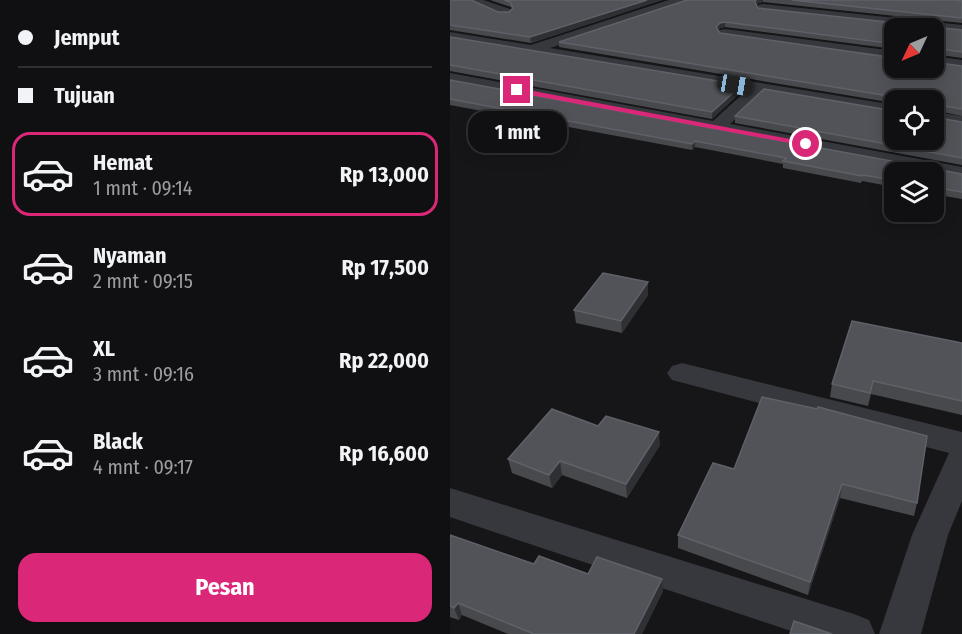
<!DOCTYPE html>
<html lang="id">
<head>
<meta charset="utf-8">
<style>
	:root { --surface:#101012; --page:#1e1e20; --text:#f1f3f6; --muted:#9c9d9f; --line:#303032; --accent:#db2777 }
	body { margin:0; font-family:"Fira Sans Condensed",sans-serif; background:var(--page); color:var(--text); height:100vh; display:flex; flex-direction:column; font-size:22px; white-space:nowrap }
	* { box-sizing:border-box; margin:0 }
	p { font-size:20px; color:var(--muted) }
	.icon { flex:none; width:33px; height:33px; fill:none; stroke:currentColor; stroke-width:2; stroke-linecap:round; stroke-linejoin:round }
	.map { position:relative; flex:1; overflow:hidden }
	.details { display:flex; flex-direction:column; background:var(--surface); width:450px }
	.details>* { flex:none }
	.guide { display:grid; align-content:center; height:132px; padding:0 18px; background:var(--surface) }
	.needle { width:39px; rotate:226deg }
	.controls { position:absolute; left:434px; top:18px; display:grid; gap:12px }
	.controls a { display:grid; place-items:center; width:60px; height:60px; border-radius:12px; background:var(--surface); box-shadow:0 3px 15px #0003,0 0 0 2px var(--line); font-size:30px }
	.end { position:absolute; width:27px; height:27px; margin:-14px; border:8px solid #db2777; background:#fff; box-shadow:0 0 0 3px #fff }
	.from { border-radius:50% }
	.bubble { position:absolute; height:42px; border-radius:18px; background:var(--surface); box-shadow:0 3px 15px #0003,0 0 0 2px var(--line); font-size:20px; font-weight:700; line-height:42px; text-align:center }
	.car { position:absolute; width:18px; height:36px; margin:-18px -9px; border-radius:8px; box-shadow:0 0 4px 2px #0007; background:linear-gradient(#222 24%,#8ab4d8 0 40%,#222 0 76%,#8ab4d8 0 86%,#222 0) }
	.guide b { display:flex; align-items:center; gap:21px; height:57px; font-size:22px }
	.guide b+b { border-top:2px solid var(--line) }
	.guide i { width:15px; height:15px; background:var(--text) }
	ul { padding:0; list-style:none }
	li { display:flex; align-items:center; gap:18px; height:84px; margin:0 12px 9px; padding:0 6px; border:3px solid transparent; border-radius:18px }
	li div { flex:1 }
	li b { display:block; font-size:22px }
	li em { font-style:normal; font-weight:700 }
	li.active { border-color:var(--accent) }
	li>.icon { width:54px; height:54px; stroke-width:1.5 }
	.primary-button { display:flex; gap:12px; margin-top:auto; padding:12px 18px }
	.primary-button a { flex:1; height:69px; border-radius:18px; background:var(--accent); color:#fff; font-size:24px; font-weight:700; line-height:69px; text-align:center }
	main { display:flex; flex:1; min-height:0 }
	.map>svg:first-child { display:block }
</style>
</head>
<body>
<main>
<section class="details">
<div class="guide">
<b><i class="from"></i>Jemput</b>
<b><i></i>Tujuan</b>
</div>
<ul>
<li class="active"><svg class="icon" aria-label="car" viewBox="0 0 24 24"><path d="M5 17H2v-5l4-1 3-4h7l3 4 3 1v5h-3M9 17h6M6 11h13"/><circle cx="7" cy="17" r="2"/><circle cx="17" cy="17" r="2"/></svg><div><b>Hemat</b><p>1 mnt · 09:14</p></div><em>Rp 13,000</em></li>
<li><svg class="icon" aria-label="car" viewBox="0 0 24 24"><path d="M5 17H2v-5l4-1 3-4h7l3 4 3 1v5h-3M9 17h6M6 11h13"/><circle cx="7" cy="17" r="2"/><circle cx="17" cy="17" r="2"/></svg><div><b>Nyaman</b><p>2 mnt · 09:15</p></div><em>Rp 17,500</em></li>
<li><svg class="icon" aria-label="car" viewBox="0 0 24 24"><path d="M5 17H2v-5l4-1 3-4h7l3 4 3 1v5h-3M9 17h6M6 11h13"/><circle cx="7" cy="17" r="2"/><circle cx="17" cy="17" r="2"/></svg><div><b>XL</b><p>3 mnt · 09:16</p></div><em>Rp 22,000</em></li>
<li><svg class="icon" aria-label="car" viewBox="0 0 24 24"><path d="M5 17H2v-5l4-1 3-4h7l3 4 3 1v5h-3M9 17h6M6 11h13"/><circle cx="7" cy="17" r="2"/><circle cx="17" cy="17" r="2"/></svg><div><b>Black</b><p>4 mnt · 09:17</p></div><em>Rp 16,600</em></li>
</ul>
<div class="primary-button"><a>Pesan</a></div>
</section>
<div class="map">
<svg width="512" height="634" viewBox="0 0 512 634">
	<rect width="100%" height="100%" fill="#161618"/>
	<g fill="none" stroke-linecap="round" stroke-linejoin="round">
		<path fill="#37383d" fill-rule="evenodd" d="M15,0h18l27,9 2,3 -2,3h-10z
			M219,0h19l-2,3 -136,45 344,57v10l-131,-22 -33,31 232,43v12l-512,-96v-10l263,48 34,-31 -297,-50v-8l81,13z
			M501,0h11v5l-9,-2z
			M313,4l199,21v8l-204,-22 -1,-3 1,-3z
			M275,29l169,22v10l-174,-25 -2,-3 2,-3z
			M483,56l29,4v10l-29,-4z
			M483,112l29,4v10l-29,-4z
			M232,363l280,69v69l-14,34 -27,99h-42l33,-99 37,-82 -277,-73 -5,-7 5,-7z
			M0,488l404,126 15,6 6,14h-75l-312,-104 -38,-13z"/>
	</g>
	<path fill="#47494d" d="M0,0l48,12h11l3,-3 -1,-2 -21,-7h172l-131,43 -81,-13z
		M237,0h268l7,1v22l-199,-21 -5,1 -2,2 2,3 204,22v28l-29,-4 -39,-26v21l-169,-22 -5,1 -2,2 2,3 242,33v50l-29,-6v-10h-39v3l-335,-56v-5z
		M0,37l292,54 -30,28 -262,-48z
		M0,80l512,94v25l-29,-5v-22h-39v15l-32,-6 -1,2 -78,-15v-4l-88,-17 -3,3 -242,-45z
		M285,116l227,6v43l-227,-42z
		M198,282v13l-26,38 -46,-10 -2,-13z
		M512,343v72l-91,-21 -3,12 -38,-9 2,-13z
		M312,397l155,106 -3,13 -74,-18 -32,97 -130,-47v-13l56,-66z
		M148,426l62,19 -33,53 -65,-23 -10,13 -40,-15 -4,-14z
		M0,535l84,29 54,10 75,17 -21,43h-134l-46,-19 -3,5 -9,-3z"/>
	<path fill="#2f3033" d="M197,0h15l-131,43 -1,-6z
		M306,0h7v2l-5,1 -3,4v-5z
		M275,22v5l-5,1 -4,4v-5l4,-4z
		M292,85v6l-30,28v-7z
		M245,141v6l-3,3v-6z
		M198,282v13l-26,38 -1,-12z
		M209,432l1,13 -33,53 -1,-14z
		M110,461l2,14 -10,13 -3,-13z
		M392,484l-2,14 -32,97 2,-13z
		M212,579l1,12 -21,43h-8z
		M8,603l4,12 -3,5 -5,-12z"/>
	<path fill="#525359" stroke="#5f6168" stroke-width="1.5" d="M0,0h21l27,12h11l4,-4 -3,-6 -6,-2h143l-117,37 -80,-12z
		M237,0h69l-1,2 3,6 204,22v22l-28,-4 -1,1v-21h-39v16l-169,-22 -5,1 -4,4 4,6 174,25v10h39v-6l29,4v43l-28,-5 -1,1v-5h-37l-1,-3 -336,-55z
		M342,0h163l7,1v17z
		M0,37l292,48 -30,27 -262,-47z
		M0,80l512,94v18l-29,-5v-15h-39v8l-31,-5 -1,1 -79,-15 3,-3 -91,-17 -3,3 -242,-45z
		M314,89l130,22v29h39v-23l29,5v36l-227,-42z
		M153,273l45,9 -27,39 -47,-11z
		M402,321l110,22v58l-89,-20 -3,12 -38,-9z
		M312,397l55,12 1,-2 109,29 -10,67 -75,-19 -32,98 -132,-47 35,-72 21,6z
		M102,409l46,17 8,-10 53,16 -33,52 -66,-23 -11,14 -41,-16z
		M0,535l84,29 5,-8 49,18 9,-17 65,22 -28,55h-100l-76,-31 -4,5 -4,-2z
		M344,621l38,13h-42z"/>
	<path fill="#db2777" d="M67,88l289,54 3,2 -3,2 -292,-54z"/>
</svg>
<div class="controls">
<a><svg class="needle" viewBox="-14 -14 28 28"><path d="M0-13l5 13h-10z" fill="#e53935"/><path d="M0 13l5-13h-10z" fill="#9c9d9f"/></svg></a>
<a><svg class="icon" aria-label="locate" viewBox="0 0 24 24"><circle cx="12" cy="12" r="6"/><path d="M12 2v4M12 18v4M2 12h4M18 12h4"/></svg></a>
<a><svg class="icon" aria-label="layers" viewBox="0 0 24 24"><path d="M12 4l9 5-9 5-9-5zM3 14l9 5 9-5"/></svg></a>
</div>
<i class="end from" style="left:356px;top:144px"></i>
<i class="end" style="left:67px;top:90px"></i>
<div class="bubble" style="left:18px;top:111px;width:99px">1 mnt</div>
<i class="car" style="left:285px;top:85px;rotate:100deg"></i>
</div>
</main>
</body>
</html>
